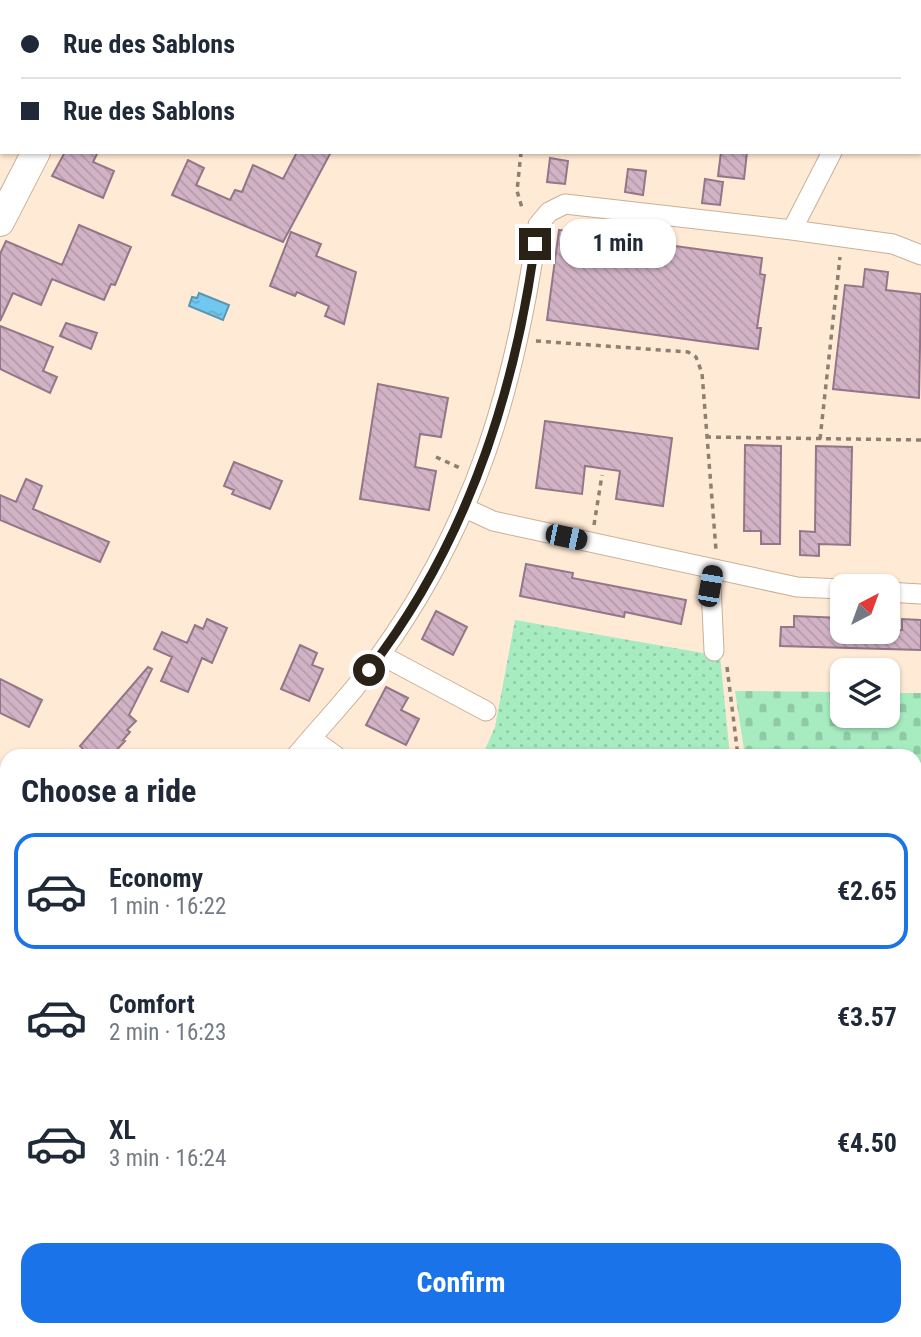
<!DOCTYPE html>
<html lang="en">
<head>
<meta charset="utf-8">
<style>
	:root { --surface:#fff; --page:#f2f2f3; --text:#1f2937; --muted:#747a83; --line:#e0e1e3; --accent:#1a73e8 }
	body { margin:0; font-family:"Roboto Condensed",sans-serif; background:var(--page); color:var(--text); height:100vh; display:flex; flex-direction:column; font-size:26px; white-space:nowrap }
	* { box-sizing:border-box; margin:0 }
	p { font-size:23px; color:var(--muted) }
	.icon { flex:none; width:38px; height:38px; fill:none; stroke:currentColor; stroke-width:2; stroke-linecap:round; stroke-linejoin:round }
	.map { position:relative; flex:1; overflow:hidden }
	.panel { position:absolute; left:0px; top:749px; width:922px; height:588px; display:flex; flex-direction:column; background:var(--surface); border-radius:21px 21px 0 0; box-shadow:0 2px 5px #0004 }
	.panel>* { flex:none }
	.guide { position:absolute; left:0px; top:0px; width:922px; height:154px; box-shadow:0 2px 5px #0004; display:grid; align-content:center; height:154px; padding:0 21px; background:var(--surface) }
	.needle { width:46px; rotate:41deg }
	.fabs { position:absolute; left:830px; top:574px; display:grid; gap:14px }
	.fabs a { display:grid; place-items:center; width:70px; height:70px; border-radius:14px; background:var(--surface); box-shadow:0 2px 5px #0004; font-size:35px }
	.end { position:absolute; width:32px; height:32px; margin:-16px; border:9px solid #2a2117; background:#fff; box-shadow:0 0 0 4px #fff }
	.from { border-radius:50% }
	.bubble { position:absolute; height:49px; border-radius:21px; background:var(--surface); box-shadow:0 2px 5px #0004; font-size:23px; font-weight:700; line-height:49px; text-align:center }
	.car { position:absolute; width:21px; height:42px; margin:-21px -10px; border-radius:9px; box-shadow:0 0 5px 2px #0007; background:linear-gradient(#222 24%,#8ab4d8 0 40%,#222 0 76%,#8ab4d8 0 86%,#222 0) }
	.guide b { display:flex; align-items:center; gap:24px; height:66px; font-size:26px }
	.guide b+b { border-top:2px solid var(--line) }
	.guide i { width:18px; height:18px; background:var(--text) }
	ul { padding:0; list-style:none }
	li { display:flex; align-items:center; gap:21px; height:116px; margin:0 14px 10px; padding:0 7px; border:4px solid transparent; border-radius:21px }
	li div { flex:1 }
	li b { display:block; font-size:26px }
	li em { font-style:normal; font-weight:700 }
	li.current { border-color:var(--accent) }
	li>.icon { width:63px; height:63px; stroke-width:1.5 }
	h2 { padding:0 21px; font-size:32px; line-height:84px }
	.button { display:flex; gap:14px; margin-top:auto; padding:14px 21px }
	.button a { flex:1; height:80px; border-radius:21px; background:var(--accent); color:#fff; font-size:28px; font-weight:700; line-height:80px; text-align:center }
	.map>svg:first-child { display:block }
</style>
</head>
<body>
<div class="map">
<svg width="921" height="1337" viewBox="0 0 921 1337">
	<defs>
		<pattern id="grass-dots" width="8" height="8" patternUnits="userSpaceOnUse" patternTransform="scale(1.75)"><rect width="8" height="8" fill="#a6ecc0"/><path d="M2 2h.1M6 6h.1" fill="none" stroke="#8fcaa4" stroke-width="1.8" stroke-linecap="round"/></pattern>
		<pattern id="cemetery-stones" width="16" height="16" patternUnits="userSpaceOnUse" patternTransform="scale(1.75)"><rect width="16" height="16" fill="#a6ecc0"/><path d="M2 7V4a2 2 0 0 1 4 0v3zM10 15v-3a2 2 0 0 1 4 0v3z" fill="#8fcaa4"/></pattern>
		<pattern id="water-ripples" width="26" height="14" patternUnits="userSpaceOnUse" patternTransform="scale(1.75)"><rect width="26" height="14" fill="#70c8f1"/><path d="M2 4q2-2 4 0t4 0M15 11q2-2 4 0t4 0" fill="none" stroke="#61acce"/></pattern>
		<pattern id="building-back-hatch" width="6" height="6" patternUnits="userSpaceOnUse" patternTransform="scale(1.75)"><rect width="6" height="6" fill="#d2b3c6"/><path d="M-1 5l2 2M0 0l6 6M5-1l2 2" fill="none" stroke="#b49aa9"/></pattern>
	</defs>
	<rect width="100%" height="100%" fill="#ffead5"/>
	<path fill="url(#grass-dots)" d="M515,620l205,36 10,100h-248l13,-29z"/>
	<path fill="url(#cemetery-stones)" d="M735,691l107,1v24h45v-23h34v496l-6,2v-435h-170z"/>
	<path fill="url(#water-ripples)" stroke="#5b96b0" stroke-width="2" d="M199,293l30,12 -6,15 -34,-14 3,-9 5,1z"/>
	<path fill="url(#building-back-hatch)" stroke="#937688" stroke-width="2" d="M65,152h33l-5,10 21,9 -11,27 -51,-22z
		M297,152h34l-48,90 -111,-47 16,-35 16,8 -8,17 34,15 5,-10 7,2 11,-27 30,14z
		M721,152h26l-3,27 -26,-3z
		M550,158l18,3 -3,23 -18,-2z
		M628,169l18,2 -3,24 -18,-3z
		M705,179l18,3 -3,23 -18,-2z
		M79,225l52,22 -16,38 -4,-1 -7,16 -52,-21 -11,26 -28,-12 -13,28v-67l6,-13 56,24z
		M559,230l203,28 -2,16 5,1 -8,53h4l-3,21 -211,-29z
		M291,232l30,12 -5,12 40,16 -12,52 -19,-8 4,-10 -32,-14 -2,4 -25,-10z
		M865,269l23,3 -2,18 35,4 -2,104 -86,-9 12,-104 18,2z
		M66,323l31,10 -6,16 -31,-13z
		M0,326l53,21 -10,24 14,6 -7,16 -50,-24z
		M378,384l70,14 -7,39 -21,-3 -5,33 21,4 -7,39 -69,-11z
		M545,421l127,17 -9,68 -47,-7 4,-28 -35,-5 -3,28 -46,-6z
		M745,445l36,1 -1,98h-19v-13h-17z
		M816,446l36,1 -2,98 -31,-1v12l-19,-1v-24l15,1z
		M234,462l48,19 -12,28 -38,-15 2,-4 -10,-4z
		M26,479l16,7 -9,23 76,33 -9,20 -100,-42v-25l16,7z
		M526,564l47,9 -1,5 114,22 -5,24 -56,-12 -1,5 -104,-21z
		M436,611l31,16 -14,28 -31,-16z
		M794,616l48,2v14l60,-2v-11l19,1v30l-141,-4 1,-19h13z
		M207,619l20,9 -15,35 -10,-5 -14,34 -27,-11 11,-24 -18,-8 8,-17 25,11 8,-18 8,4z
		M300,645l17,8 -5,12 11,4 -14,32 -28,-12z
		M148,667l4,2 -23,46 7,6 -9,9 3,2 -7,8 2,1 -14,15h-21l-10,-10z
		M0,679l42,21 -13,27 -29,-14z
		M386,687l22,11 -7,12 18,9 -13,26 -40,-20z"/>
	<g fill="none" stroke-linecap="round" stroke-linejoin="round">
		<defs>
			<path id="lane" d="M915,1255l6,-4"/>
			<path id="street" d="M35,2l1,-2
				M903,2l1,-2
				M0,82l2,-4
				M792,230l101,14 28,11
				M465,508l28,13 304,66 45,2
				M713,569l-2,17 3,65
				M887,592l34,2
				M381,655l105,56
				M311,738l25,18
				M296,756c28,-34 60,-66 85,-102 96,-135 134,-267 157,-429l11,-13 16,-8 227,26 40,-78
				M0,998h7
				M915,1269l6,6
				M102,1337l1,-7
				M746,1337l5,-7"/>
			<path id="secondary" d="M115,2l1,-2
				M0,222l36,-70"/>
		</defs>
		<use href="#lane" stroke="#c9b097" stroke-width="11"/>
		<use href="#street" stroke="#c9b097" stroke-width="21"/>
		<use href="#secondary" stroke="#c9b097" stroke-width="30"/>
		<path stroke="#8e7f70" stroke-width="3.5" stroke-dasharray="5 5" stroke-linecap="butt" d="M418,2v-2
			M521,152l-4,39 6,20
			M536,341l152,11 8,5 6,16 14,177
			M706,437l215,3
			M820,439l20,-182
			M436,457l24,11
			M594,525l8,-50
			M727,667l11,89"/>
		<use href="#lane" stroke="#fff" stroke-width="10"/>
		<use href="#street" stroke="#fff" stroke-width="19"/>
		<use href="#secondary" stroke="#fff" stroke-width="28"/>
	</g>
	<g fill="none" stroke-linecap="round" stroke-linejoin="round">
		<path stroke="#2a2117" stroke-width="9" d="M369,670c96,-124 145,-272 166,-426"/>
	</g>
</svg>
<div class="fabs">
<a><svg class="needle" viewBox="-14 -14 28 28"><path d="M0-13l5 13h-10z" fill="#e53935"/><path d="M0 13l5-13h-10z" fill="#747a83"/></svg></a>
<a><svg class="icon" aria-label="layers" viewBox="0 0 24 24"><path d="M12 4l9 5-9 5-9-5zM3 14l9 5 9-5"/></svg></a>
</div>
<i class="end from" style="left:369px;top:670px"></i>
<i class="end" style="left:535px;top:244px"></i>
<div class="bubble" style="left:560px;top:219px;width:116px">1 min</div>
<i class="car" style="left:566px;top:537px;rotate:102deg"></i>
<i class="car" style="left:710px;top:586px;rotate:10deg"></i>
<div class="guide">
<b><i class="from"></i>Rue des Sablons</b>
<b><i></i>Rue des Sablons</b>
</div>
<section class="panel">
<h2>Choose a ride</h2>
<ul>
<li class="current"><svg class="icon" aria-label="car" viewBox="0 0 24 24"><path d="M5 17H2v-5l4-1 3-4h7l3 4 3 1v5h-3M9 17h6M6 11h13"/><circle cx="7" cy="17" r="2"/><circle cx="17" cy="17" r="2"/></svg><div><b>Economy</b><p>1 min · 16:22</p></div><em>€2.65</em></li>
<li><svg class="icon" aria-label="car" viewBox="0 0 24 24"><path d="M5 17H2v-5l4-1 3-4h7l3 4 3 1v5h-3M9 17h6M6 11h13"/><circle cx="7" cy="17" r="2"/><circle cx="17" cy="17" r="2"/></svg><div><b>Comfort</b><p>2 min · 16:23</p></div><em>€3.57</em></li>
<li><svg class="icon" aria-label="car" viewBox="0 0 24 24"><path d="M5 17H2v-5l4-1 3-4h7l3 4 3 1v5h-3M9 17h6M6 11h13"/><circle cx="7" cy="17" r="2"/><circle cx="17" cy="17" r="2"/></svg><div><b>XL</b><p>3 min · 16:24</p></div><em>€4.50</em></li>
</ul>
<div class="button"><a>Confirm</a></div>
</section>
</div>
</body>
</html>
